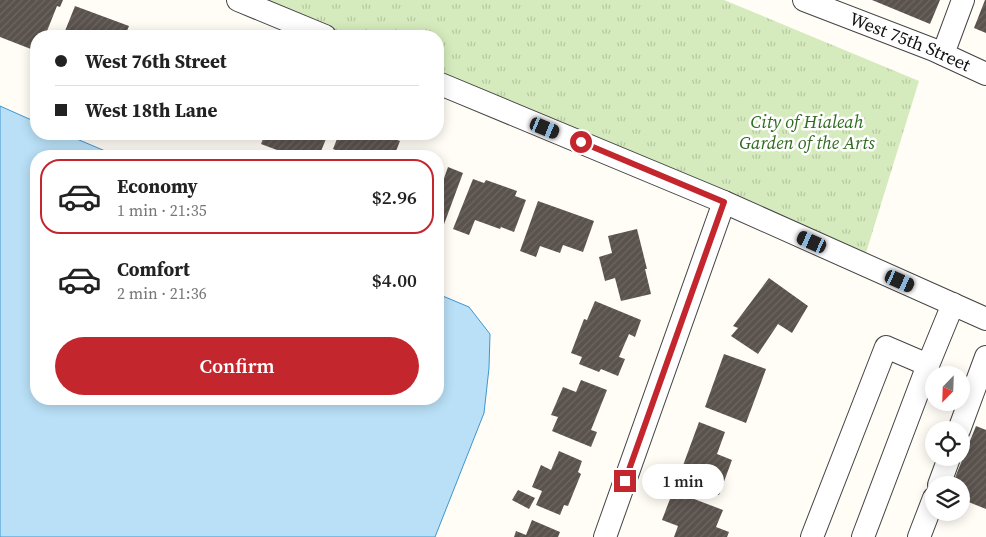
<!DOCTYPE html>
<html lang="en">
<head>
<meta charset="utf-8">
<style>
	:root { --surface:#fff; --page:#f2f2f2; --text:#222; --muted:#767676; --line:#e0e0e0; --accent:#c4262e }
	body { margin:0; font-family:"Source Serif 4",serif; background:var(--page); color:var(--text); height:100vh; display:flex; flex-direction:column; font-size:19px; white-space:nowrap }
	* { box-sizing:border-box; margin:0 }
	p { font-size:16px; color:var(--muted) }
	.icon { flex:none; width:28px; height:28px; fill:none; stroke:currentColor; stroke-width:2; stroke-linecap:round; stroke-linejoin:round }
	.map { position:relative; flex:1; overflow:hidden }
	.details { position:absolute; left:30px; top:150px; width:414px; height:255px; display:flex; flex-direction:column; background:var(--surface); border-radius:20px; box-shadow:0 2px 12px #0003 }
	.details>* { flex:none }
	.hud { position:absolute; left:30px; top:30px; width:414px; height:110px; border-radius:20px; box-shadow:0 2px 12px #0003; display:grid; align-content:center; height:110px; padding:0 25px; background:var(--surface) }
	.needle { width:32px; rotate:203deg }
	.tools { position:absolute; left:925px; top:366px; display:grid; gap:10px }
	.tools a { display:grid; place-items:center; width:45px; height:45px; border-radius:50%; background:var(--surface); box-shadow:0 2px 12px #0003; font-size:25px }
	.end { position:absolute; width:22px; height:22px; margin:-11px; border:6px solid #c4262e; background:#fff; box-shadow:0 0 0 2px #fff }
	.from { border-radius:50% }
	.bubble { position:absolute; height:35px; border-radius:18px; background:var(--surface); box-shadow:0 2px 12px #0003; font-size:16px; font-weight:600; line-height:35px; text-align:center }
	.car { position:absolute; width:15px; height:30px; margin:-15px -8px; border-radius:6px; box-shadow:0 0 4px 1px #0007; background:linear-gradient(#222 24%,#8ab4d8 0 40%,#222 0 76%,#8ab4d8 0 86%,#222 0) }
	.hud b { display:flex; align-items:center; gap:18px; height:48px; font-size:19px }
	.hud b+b { border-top:1px solid var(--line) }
	.hud i { width:12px; height:12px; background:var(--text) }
	ul { padding:9px 0 0; list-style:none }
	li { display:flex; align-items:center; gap:15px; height:75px; margin:0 10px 8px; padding:0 15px; border:2px solid transparent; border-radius:20px }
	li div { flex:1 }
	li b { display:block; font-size:19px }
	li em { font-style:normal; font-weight:600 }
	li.current { border-color:var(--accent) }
	li>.icon { width:45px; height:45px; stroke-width:1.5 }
	.button { display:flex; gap:10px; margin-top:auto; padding:10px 25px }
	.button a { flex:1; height:58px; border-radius:30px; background:var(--accent); color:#fff; font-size:20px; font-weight:600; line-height:58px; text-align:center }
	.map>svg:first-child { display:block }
</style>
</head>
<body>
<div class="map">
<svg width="986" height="537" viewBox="0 0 986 537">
	<defs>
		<pattern id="grass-tufts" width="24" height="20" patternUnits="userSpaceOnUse" patternTransform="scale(1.25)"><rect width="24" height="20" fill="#d5ebbd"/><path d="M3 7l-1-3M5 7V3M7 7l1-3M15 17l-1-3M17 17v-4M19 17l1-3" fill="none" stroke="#b6c8a1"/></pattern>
		<pattern id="building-hatch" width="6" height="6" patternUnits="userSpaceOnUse" patternTransform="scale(1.25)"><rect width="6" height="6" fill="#5a524d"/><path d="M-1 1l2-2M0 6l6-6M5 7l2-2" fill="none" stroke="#6d6662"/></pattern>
	</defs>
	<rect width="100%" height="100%" fill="#fffdf5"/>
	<path fill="url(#grass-tufts)" d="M260,0h464l195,81 -54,175 -427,-183v-37h-90z"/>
	<path fill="#b9e0f7" stroke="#3f96cf" d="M0,106l36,16v12h29l52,22h-81v243h402v-105l31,13 21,27 -1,34 -5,45 -49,124h-435z"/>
	<path fill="url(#building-hatch)" d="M0,0h63l-3,7 -3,-1 -12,30h-9v15l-36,-14z
		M872,0h68l-10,24z
		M985,0h1v33l-12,-5z
		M75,6l54,20 -4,10h-62z
		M265,134h63l-9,22h-26l-32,-12z
		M339,134h43l18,7 -6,15h-43l-18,-7z
		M448,167l15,6 -20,54 -5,-2v-46l5,2z
		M473,179l11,4 2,-3 31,11 -2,5 11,4 -12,32 -13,-5 -1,2 -25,-9 -6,15 -16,-6z
		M538,201l56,20 -11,31 -20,-7 -3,8 -20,-7 -4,11 -16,-6z
		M637,229l10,40h-2l6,25 -30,7 -6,-23 -10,3 -6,-24 13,-4 -4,-17z
		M769,278l39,28 -16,27 -14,-9 -20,30 -27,-18 7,-8 -5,-2z
		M595,301l46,19 -6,17 -6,-3 -10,23 6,2 -7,17 -17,-7 -2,3 -20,-8 3,-7 -11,-4 13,-34 3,1z
		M724,354l42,15 -20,54 -41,-16z
		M581,380l26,10 -16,40 6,2 -6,15 -39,-16 6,-14 -7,-2 12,-28 13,5z
		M699,422l26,10 -8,22 15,6 -13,35 -41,-16z
		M976,426l10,4v79l-25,-10v-14h-9z
		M559,451l23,10 -4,11 3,2 -13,32 -4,-1 -4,10 -24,-10 6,-14 -10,-4 9,-22 10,5z
		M518,490l17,8 -6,11 -17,-9z
		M673,491l50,19 -7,17 13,5 -2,5h-53l4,-11 -16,-6z
		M532,520l28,12 -2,5h-44l2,-6 10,4z"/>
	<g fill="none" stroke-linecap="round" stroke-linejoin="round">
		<defs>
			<g id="minor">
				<path d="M238,0l87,36"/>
				<path id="s1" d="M804,0l130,50 52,24"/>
				<path d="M943,54l20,-54"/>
				<path d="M438,83l286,119 262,117"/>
				<path d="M959,430l27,-73"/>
				<path d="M939,485l10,-27"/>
				<path d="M605,537l119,-335"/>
				<path d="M812,537l74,-190 42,18"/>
				<path d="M863,537l65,-172 25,-61"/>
				<path d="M919,537l15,-39"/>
			</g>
		</defs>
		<use href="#minor" stroke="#444" stroke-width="24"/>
		<use href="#minor" stroke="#fff" stroke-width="22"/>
	</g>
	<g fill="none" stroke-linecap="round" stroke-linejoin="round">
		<path stroke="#c4262e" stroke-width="6" d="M581,142l143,60 -99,279"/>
	</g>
	<g text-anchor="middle" stroke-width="5" stroke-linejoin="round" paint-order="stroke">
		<g font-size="18" fill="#111" stroke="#fff">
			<text dy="6" stroke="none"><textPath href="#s1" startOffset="114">West 75th Street</textPath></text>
		</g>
		<g font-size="18" font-style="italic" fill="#2f6b1f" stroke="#fff">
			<text x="807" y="128">City of Hialeah<tspan x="807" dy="21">Garden of the Arts</tspan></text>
		</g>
	</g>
</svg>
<div class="tools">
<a><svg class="needle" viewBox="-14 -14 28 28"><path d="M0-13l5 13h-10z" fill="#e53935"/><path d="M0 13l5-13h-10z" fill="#767676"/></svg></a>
<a><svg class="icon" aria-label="locate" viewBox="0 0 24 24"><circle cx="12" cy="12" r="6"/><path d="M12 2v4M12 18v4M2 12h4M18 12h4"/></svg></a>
<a><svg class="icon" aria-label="layers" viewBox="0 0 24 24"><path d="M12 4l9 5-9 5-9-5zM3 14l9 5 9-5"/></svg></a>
</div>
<i class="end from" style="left:581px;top:142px"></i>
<i class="end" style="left:625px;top:481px"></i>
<div class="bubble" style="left:642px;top:464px;width:82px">1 min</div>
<i class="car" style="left:545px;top:128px;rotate:112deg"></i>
<i class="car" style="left:812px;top:242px;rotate:294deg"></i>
<i class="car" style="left:900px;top:281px;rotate:114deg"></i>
<div class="hud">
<b><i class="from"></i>West 76th Street</b>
<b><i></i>West 18th Lane</b>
</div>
<section class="details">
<ul>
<li class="current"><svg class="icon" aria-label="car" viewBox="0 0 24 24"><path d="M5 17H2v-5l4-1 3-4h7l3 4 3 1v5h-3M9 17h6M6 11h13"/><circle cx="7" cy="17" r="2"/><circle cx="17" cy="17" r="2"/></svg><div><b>Economy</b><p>1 min · 21:35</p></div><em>$2.96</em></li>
<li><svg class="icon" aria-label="car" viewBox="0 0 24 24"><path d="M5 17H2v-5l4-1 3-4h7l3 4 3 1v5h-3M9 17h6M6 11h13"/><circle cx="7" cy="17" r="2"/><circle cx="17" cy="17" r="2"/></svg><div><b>Comfort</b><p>2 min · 21:36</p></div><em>$4.00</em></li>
</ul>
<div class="button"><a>Confirm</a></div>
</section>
</div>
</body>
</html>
